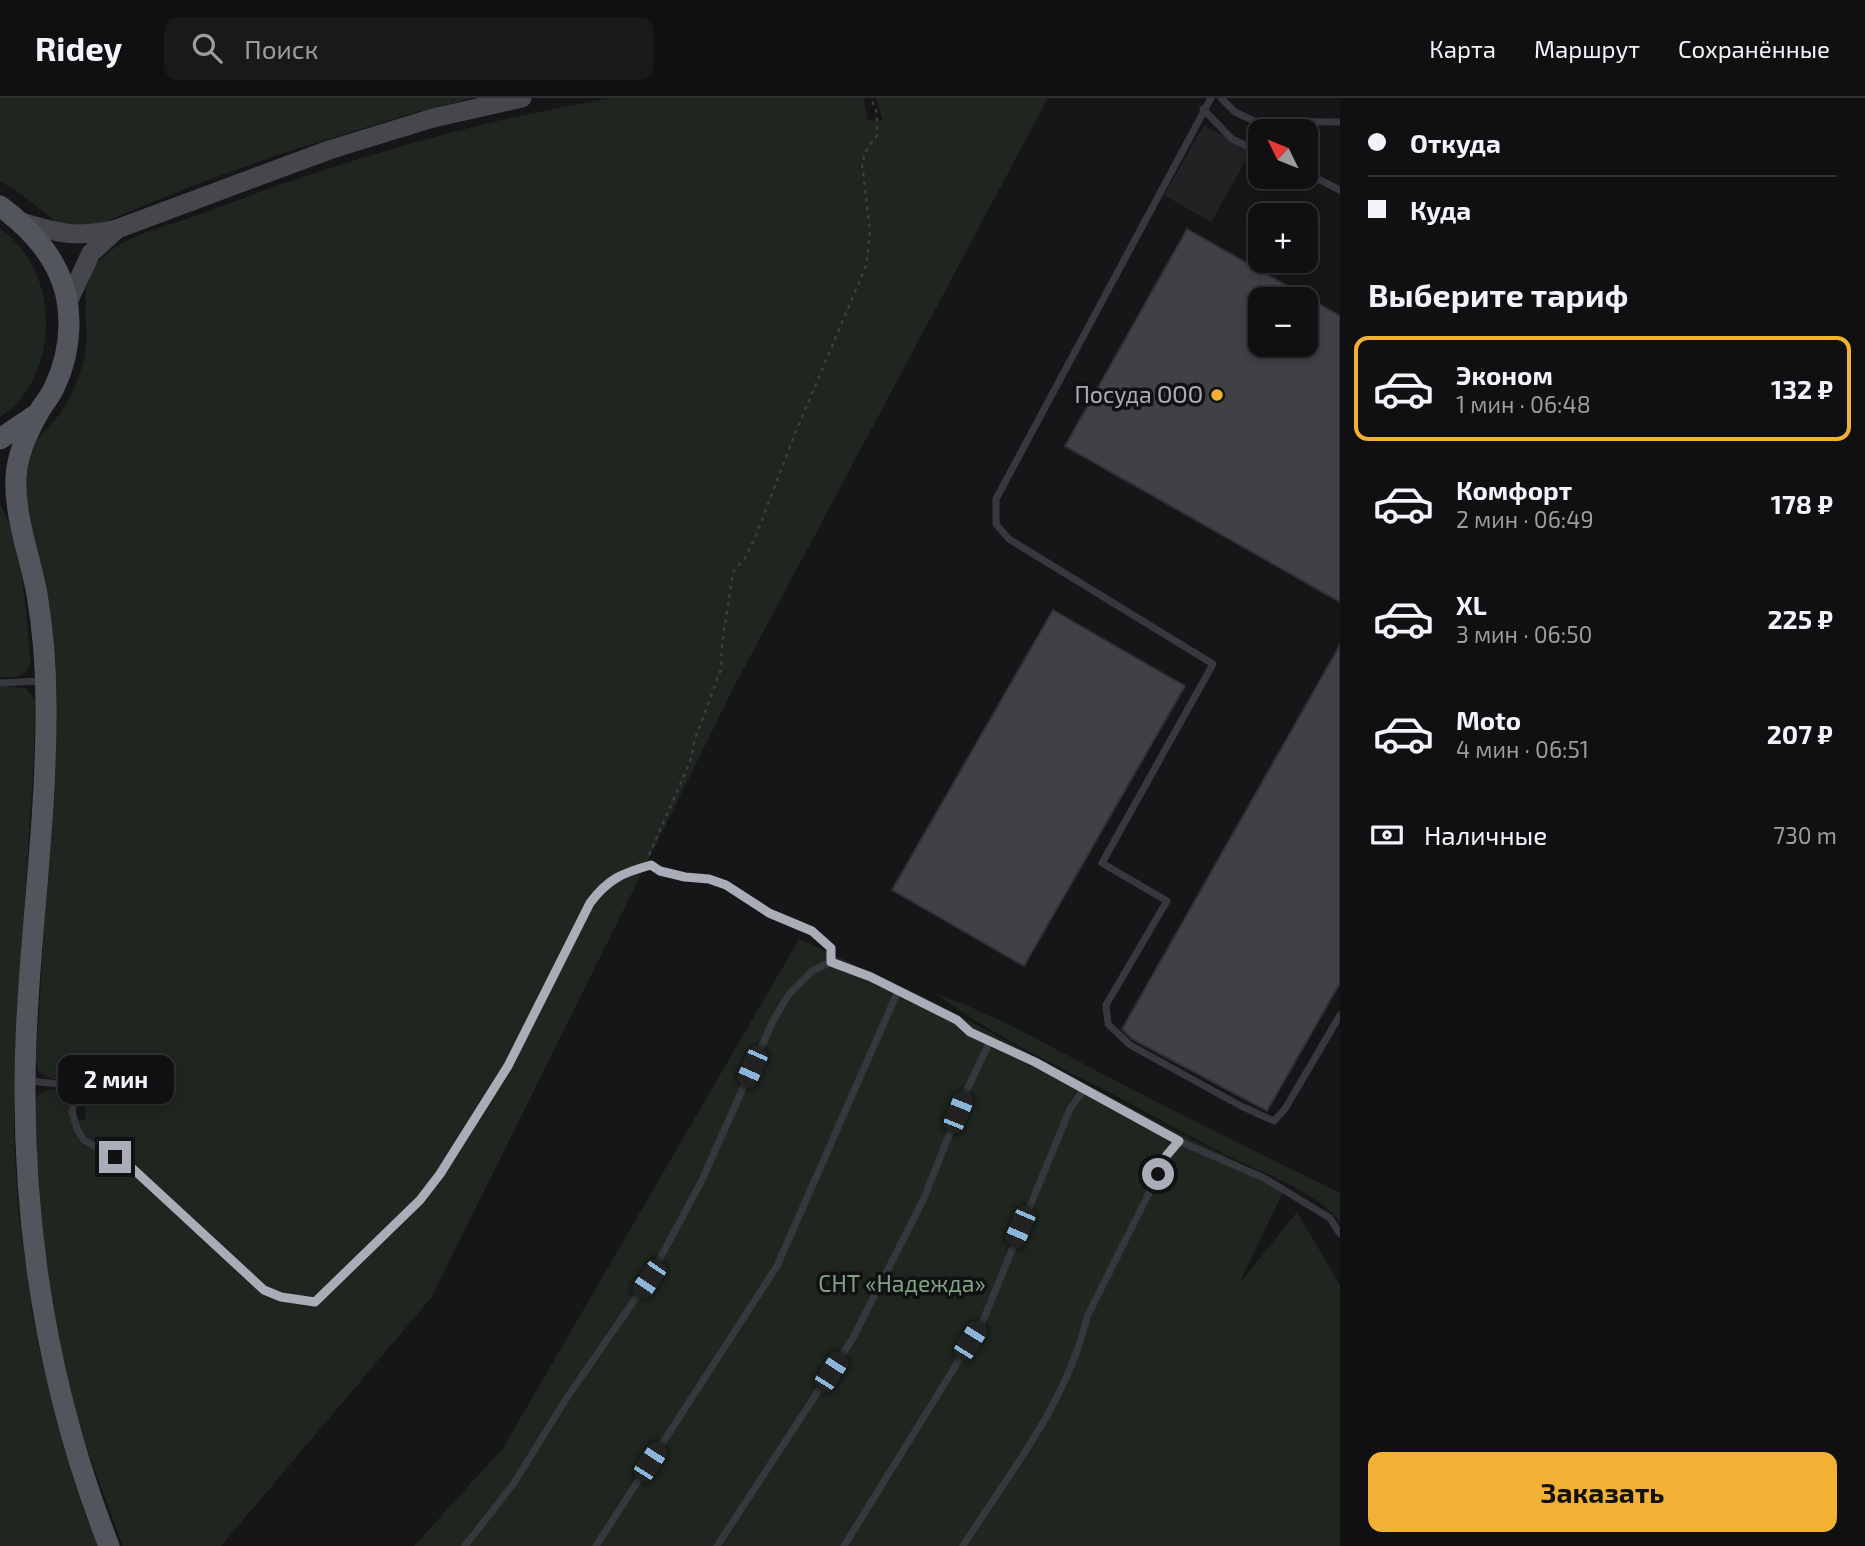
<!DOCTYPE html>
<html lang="ru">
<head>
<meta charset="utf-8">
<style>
	:root { --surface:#101012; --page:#19191b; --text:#f1f3f6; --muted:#9c9d9f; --line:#303032; --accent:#f2b134 }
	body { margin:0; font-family:"Exo 2",sans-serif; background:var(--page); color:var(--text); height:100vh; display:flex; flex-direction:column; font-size:26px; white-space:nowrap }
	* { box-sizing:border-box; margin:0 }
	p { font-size:23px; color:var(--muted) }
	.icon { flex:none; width:38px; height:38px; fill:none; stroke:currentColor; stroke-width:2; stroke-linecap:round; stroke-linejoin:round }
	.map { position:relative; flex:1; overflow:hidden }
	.details { display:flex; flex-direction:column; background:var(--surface); width:525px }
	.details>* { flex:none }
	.top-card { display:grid; align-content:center; height:154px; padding:0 28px; background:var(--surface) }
	.needle { width:46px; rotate:313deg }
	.buttons { position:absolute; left:1248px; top:21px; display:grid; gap:14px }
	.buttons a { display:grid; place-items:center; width:70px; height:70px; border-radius:14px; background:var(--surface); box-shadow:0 4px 10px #0003,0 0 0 2px var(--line); font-size:35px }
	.end { position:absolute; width:32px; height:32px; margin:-16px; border:9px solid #a8adb8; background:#111; box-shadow:0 0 0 4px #111 }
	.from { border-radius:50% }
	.bubble { position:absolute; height:49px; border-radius:14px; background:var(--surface); box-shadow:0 4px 10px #0003,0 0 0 2px var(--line); font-size:23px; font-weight:700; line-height:49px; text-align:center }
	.car { position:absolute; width:21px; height:42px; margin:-21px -10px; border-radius:9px; box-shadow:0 0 5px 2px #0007; background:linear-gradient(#222 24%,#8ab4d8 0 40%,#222 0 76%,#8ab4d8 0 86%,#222 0) }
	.top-card b { display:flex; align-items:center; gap:24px; height:66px; font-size:26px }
	.top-card b+b { border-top:2px solid var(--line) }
	.top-card i { width:18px; height:18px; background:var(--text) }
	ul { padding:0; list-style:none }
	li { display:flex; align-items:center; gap:21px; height:105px; margin:0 14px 10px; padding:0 14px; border:4px solid transparent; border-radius:14px }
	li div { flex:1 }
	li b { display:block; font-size:26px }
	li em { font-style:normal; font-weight:700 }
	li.active { border-color:var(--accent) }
	li>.icon { width:63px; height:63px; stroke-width:1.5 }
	h2 { padding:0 28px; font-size:32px; line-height:84px }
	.pay { display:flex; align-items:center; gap:18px; height:77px; padding:0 28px; font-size:26px }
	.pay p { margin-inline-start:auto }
	.button { display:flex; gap:14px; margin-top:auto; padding:14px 28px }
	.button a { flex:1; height:80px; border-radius:14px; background:var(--accent); color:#111; font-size:28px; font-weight:700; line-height:80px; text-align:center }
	header { display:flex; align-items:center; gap:42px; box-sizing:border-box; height:98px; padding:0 35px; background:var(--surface); border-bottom:2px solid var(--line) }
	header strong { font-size:33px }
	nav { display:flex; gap:38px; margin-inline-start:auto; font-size:24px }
	.search { width:490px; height:63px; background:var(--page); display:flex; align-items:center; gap:18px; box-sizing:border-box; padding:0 24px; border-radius:14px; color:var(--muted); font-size:26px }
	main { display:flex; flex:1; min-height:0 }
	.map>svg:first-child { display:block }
</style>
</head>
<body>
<header>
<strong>Ridey</strong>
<div class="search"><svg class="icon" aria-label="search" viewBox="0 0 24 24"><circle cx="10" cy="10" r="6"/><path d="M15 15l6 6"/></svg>Поиск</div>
<nav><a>Карта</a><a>Маршрут</a><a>Сохранённые</a></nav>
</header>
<main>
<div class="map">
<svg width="1340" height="1448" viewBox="0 0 1340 1448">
	<rect width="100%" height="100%" fill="#161618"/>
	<path fill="#222225" d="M1204,27l47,26 -40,71 -47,-27z"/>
	<path fill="#1e261f" d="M0,0h472l-69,18 -123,38 -88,32 -100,41 -36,-5 -35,-28 -21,-13z
		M610,0h253l5,22 15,1 -7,-23h172l-313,587 -304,613 -210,248h-98c-20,-53 -41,-106 -55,-161 -15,-61 -24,-126 -29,-189 -3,-33 -7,-68 -2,-100 27,-17 33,1 40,24h9c-4,-63 -19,-26 -48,-49l-2,-12 17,-276 -31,-293c2,-12 2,-31 8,-41 9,-14 22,-24 31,-37 11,-16 18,-34 23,-53 8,-32 -10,-76 18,-101 24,-23 65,-32 96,-43 88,-34 177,-63 267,-86 48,-13 97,-21 145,-31z
		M0,131c61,40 62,148 0,188z
		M0,406c23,38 26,113 31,157 -4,18 -15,16 -31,16z
		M0,588l26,2 9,12 -1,58 -19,296 -1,81 4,72 14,105 11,55 42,147 13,32h-98z
		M799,841l127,59 241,129 119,59 -47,98 58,-72 43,73v261h-926l89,-98z
		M936,896c57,19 107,49 159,76 81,42 163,83 245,123v28c-30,-32 -71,-45 -110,-64 -36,-18 -72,-39 -108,-58 -64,-32 -128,-63 -186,-105z"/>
	<path fill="#404145" stroke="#303034" stroke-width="2" fill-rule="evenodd" d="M1187,131l153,87v286l-275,-156zM1260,201h46v46h-46z
		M1053,512l132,76 -161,280 -132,-76z
		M1340,547v338l-73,128 -135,-72 -10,-10z"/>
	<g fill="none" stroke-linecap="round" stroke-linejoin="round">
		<path stroke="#3d3f44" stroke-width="2.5" stroke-dasharray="3.5 5" stroke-linecap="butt" d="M649,757l41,-93 5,-23 26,-70 1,-25 11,-72 12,-14 10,-20 39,-102 72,-170 4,-35 -8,-67 4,-13 11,-16v-22l-6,-15"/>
		<path stroke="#37383d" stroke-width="7" d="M1211,0l-215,401v25l13,15 204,125 -111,199 65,38 -61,104 2,19 22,21 111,61 33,15 11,-12 55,-94
			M1221,0l14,14 19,9 86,1
			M1203,11l29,30 28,13
			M1306,75l34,17
			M0,585l41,-2
			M29,983l41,4 7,2 -5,25 5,17 7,11 48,28 132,122 17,7 34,5 105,-102 21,-26 67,-108 82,-163c18,-24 32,-30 61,-38l9,6 25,6 25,2 16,6 43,28 43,18 19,17v14
			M465,1448l49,-63 52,-84 83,-120 52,-97 72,-161 16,-27 23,-23 19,-9 40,15 86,43 13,12 65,30 144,79 85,37 66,40 10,16
			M596,1448l181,-280 121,-275
			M717,1448l136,-208 71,-140 43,-108 23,-49
			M844,1448l138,-223 88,-214 14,-20
			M963,1448c46,-73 104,-143 124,-229l81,-162 11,-14"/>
		<path stroke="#45474d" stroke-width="19" d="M24,125c38,11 53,15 93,6l212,-79 104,-32 89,-20
			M68,204l23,-49 25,-23"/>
		<path stroke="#53555c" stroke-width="21" d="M0,108c33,24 63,58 68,101 3,27 -2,56 -14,81 -4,9 -11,16 -15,24 -11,19 -22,43 -23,65 -2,39 14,79 21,117 6,36 9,74 9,111 1,126 -20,251 -21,377 -1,158 26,316 84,464
			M0,341l37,-25"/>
	</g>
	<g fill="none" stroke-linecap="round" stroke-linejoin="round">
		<path stroke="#a8adb8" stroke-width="9" d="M115,1059l17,11 132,122 17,7 34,5 105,-102 20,-26 68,-108 82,-163c18,-24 32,-30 61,-38l9,6 25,6 24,2 17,6 43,28 43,18 19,17v14l40,15 86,43 13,12 65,30 144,79 -12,14 -9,19"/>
	</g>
	<circle fill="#f2b134" stroke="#111113" stroke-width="2.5" cx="1217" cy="297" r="7"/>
	<g text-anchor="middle" stroke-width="7" stroke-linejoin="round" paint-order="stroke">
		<g font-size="23" fill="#a8adb8" stroke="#111113" text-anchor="end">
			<text x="1203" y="305">Посуда ООО</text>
		</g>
		<g font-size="23" fill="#7fa381" stroke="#111113">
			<text x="902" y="1194">СНТ «Надежда»</text>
		</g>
	</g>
</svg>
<div class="buttons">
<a><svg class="needle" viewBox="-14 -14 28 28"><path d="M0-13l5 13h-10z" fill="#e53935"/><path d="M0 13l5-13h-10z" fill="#9c9d9f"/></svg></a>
<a>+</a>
<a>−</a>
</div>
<i class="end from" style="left:1158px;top:1076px"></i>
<i class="end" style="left:115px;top:1059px"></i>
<div class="bubble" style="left:58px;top:957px;width:116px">2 мин</div>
<i class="car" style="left:752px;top:969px;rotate:204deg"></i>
<i class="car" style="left:958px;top:1014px;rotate:22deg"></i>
<i class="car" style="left:1020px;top:1129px;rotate:203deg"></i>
<i class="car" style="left:649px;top:1181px;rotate:214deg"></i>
<i class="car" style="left:970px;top:1243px;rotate:32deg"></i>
<i class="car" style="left:831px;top:1274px;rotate:33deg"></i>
<i class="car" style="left:650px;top:1364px;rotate:33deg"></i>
</div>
<section class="details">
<div class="top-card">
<b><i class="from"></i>Откуда</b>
<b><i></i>Куда</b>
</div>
<h2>Выберите тариф</h2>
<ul>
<li class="active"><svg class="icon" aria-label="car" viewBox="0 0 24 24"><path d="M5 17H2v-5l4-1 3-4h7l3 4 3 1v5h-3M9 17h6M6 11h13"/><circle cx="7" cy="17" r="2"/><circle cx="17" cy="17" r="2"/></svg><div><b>Эконом</b><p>1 мин · 06:48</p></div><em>132 ₽</em></li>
<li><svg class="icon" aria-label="car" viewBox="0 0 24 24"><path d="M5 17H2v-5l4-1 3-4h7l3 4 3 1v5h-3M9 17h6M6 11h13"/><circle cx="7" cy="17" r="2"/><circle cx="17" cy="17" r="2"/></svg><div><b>Комфорт</b><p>2 мин · 06:49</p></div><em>178 ₽</em></li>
<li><svg class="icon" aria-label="car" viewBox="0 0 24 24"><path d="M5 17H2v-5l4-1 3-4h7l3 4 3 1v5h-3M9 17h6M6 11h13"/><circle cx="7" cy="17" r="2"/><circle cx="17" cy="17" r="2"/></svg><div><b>XL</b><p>3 мин · 06:50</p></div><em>225 ₽</em></li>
<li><svg class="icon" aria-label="car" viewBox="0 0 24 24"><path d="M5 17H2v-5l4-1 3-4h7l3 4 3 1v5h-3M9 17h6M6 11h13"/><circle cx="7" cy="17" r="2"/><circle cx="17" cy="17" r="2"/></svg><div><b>Moto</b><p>4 мин · 06:51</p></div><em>207 ₽</em></li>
</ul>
<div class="pay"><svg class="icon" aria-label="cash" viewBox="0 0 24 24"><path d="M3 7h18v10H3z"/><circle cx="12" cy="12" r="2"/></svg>Наличные<p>730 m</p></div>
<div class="button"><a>Заказать</a></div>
</section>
</main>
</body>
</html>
